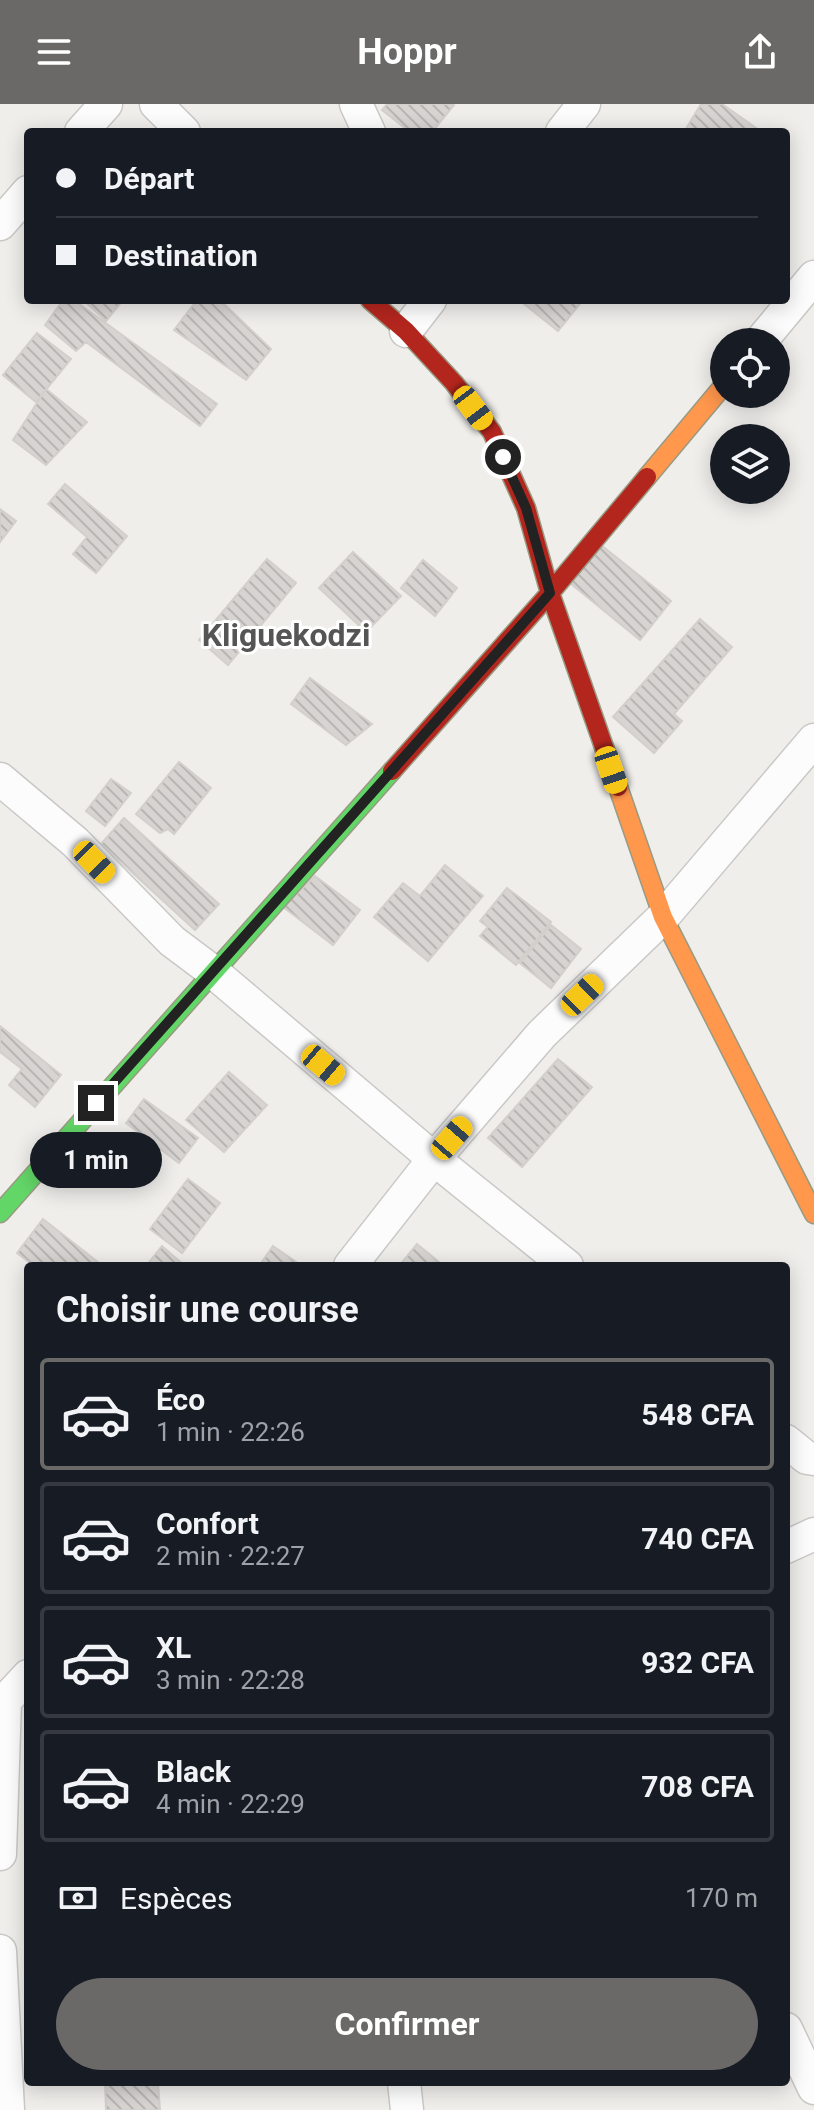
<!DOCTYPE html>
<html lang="fr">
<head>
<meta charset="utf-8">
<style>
	:root { --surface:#171b24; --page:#20242c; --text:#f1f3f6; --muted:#9ea1a6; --line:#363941; --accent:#6a6968 }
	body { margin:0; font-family:Roboto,sans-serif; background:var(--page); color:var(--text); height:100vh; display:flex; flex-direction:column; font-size:30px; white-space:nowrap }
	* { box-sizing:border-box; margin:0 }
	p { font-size:26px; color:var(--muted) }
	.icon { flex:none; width:44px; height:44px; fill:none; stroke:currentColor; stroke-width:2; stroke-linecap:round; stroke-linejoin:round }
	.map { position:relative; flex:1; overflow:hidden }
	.sheet { position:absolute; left:24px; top:1158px; width:766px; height:824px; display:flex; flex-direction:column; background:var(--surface); border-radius:8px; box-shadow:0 4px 20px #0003 }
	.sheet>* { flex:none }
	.banner { position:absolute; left:24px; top:24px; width:766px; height:176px; border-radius:8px; box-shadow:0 4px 20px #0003; display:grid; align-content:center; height:176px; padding:0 32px; background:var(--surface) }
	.controls { position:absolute; left:710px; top:224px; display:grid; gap:16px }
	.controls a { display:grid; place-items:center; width:80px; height:80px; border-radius:50%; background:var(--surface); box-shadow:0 4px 20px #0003; font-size:40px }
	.end { position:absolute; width:36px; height:36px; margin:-18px; border:10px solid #222; background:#fff; box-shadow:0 0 0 4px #fff }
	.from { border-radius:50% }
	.bubble { position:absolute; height:56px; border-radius:28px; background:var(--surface); box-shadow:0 4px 20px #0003; font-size:26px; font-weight:700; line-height:56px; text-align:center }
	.car { position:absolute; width:24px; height:48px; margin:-24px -12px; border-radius:10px; box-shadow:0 0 6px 2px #0007; background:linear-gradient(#f5c518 24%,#345 0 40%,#f5c518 0 76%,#345 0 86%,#f5c518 0) }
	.banner b { display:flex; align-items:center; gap:28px; height:76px; font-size:30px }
	.banner b+b { border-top:2px solid var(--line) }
	.banner i { width:20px; height:20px; background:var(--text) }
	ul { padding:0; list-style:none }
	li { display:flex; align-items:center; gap:24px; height:112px; margin:0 16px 12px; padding:0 16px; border:4px solid var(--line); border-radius:8px }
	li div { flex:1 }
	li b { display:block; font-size:30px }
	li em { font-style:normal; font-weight:700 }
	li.current { border-color:var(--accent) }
	li>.icon { width:72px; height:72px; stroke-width:1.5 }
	h2 { padding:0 32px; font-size:36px; line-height:96px }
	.pay { display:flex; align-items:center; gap:20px; height:88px; padding:0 32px; font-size:30px }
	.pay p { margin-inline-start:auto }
	.button { display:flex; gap:16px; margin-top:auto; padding:16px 32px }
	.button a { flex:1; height:92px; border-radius:48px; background:var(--accent); color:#fff; font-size:32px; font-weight:700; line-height:92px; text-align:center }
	header { display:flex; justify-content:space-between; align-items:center; height:104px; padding:0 32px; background:var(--accent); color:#fff; font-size:36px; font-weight:700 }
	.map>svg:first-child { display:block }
</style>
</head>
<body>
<header><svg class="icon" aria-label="menu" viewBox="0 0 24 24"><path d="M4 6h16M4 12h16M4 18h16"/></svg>Hoppr<svg class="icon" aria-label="share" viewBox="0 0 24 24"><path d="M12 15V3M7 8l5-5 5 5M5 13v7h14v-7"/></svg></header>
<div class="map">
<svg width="814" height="2006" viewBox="0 0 814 2006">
	<defs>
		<pattern id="building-back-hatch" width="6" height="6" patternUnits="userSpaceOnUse" patternTransform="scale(2)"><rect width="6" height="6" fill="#d7d4d2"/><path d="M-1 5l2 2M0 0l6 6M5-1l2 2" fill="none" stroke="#b8b6b4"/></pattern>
	</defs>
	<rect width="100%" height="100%" fill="#f0eeeb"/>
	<path fill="url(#building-back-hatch)" stroke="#d3d0cc" stroke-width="2" d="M387,0h66l1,1 -22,27h-22l-28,-22z
		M701,0h21l40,28h-78z
		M63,196h11l143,104 -17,22 -114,-84 -10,9 -31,-26z
		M83,196h40l-17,21z
		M197,196h23l51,49 -25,31 -72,-50z
		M519,196h64l-25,31z
		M37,229l34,26 -35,43 -33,-27z
		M46,285l41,33 -41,43 -33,-25z
		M65,380l62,52 -31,37 -23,-19 14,-17 -39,-33z
		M0,405l16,12 -16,21z
		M601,441l70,56 -31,39 -70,-57z
		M353,448l48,44 -35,36 -47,-44z
		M267,455l29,24 -68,82 -29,-25z
		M423,456l34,28 -22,28 -34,-28z
		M700,515l32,28 -58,67 8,7 -28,32 -41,-36z
		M310,574l62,46 -26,21 -55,-41z
		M179,658l32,26 -37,46 -6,-5 -8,4 -24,-19z
		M111,675l20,14 -26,33 -19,-15z
		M124,714l95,86 -24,26 -94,-86z
		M445,761l38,31 -55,65 -54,-44 29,-34 17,13z
		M315,772l45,34 -27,35 -50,-38z
		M507,784l44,34 -35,43 -36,-29 8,-9 -8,-6z
		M551,821l30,24 -30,39 -31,-25z
		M0,922l61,49 -26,32 -26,-22 13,-16 -22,-17z
		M558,955l34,28 -70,80 -34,-29z
		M229,968l38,33 -43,47 -38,-32z
		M144,995l54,39 -19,25 -53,-40z
		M188,1075l32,24 -38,50 -32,-24z
		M43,1115l60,47h-69l-17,-13z
		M417,1140l27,22h-45z
		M162,1142l23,20h-39z
		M273,1142l29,20h-43z
		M105,1978h53l2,28h-54z"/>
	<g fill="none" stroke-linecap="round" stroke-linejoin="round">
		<defs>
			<path id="street" d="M156,0l28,28
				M356,0l13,28
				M81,28l25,-28
				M562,28l22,-28
				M0,120l28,-32
				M406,227l24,-31
				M760,238l54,-65
				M0,675l75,63 97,99 40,30 222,188 133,107
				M350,1162l84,-107 108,-125 121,-117 151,-177
				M786,1337l21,17 7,1
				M786,1443l28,-13
				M0,1750l5,-153 23,-25
				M0,1847l8,159
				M786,1925l28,59
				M404,1978l3,28"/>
			<path id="fast" d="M0,1109l392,-442"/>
			<path id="slow" d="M647,373l77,-92
				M618,683l45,130 151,297"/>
			<path id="jam" d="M370,196l36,31 48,52 38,49 34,76 24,85 68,194
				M392,667l158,-178 97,-116"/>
		</defs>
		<use href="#street" stroke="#c9c8c7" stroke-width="35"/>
		<use href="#fast" stroke="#999a82" stroke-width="21"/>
		<use href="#slow" stroke="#999a82" stroke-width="21"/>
		<use href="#jam" stroke="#999a82" stroke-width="21"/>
		<use href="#street" stroke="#fdfcfc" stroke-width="32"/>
		<use href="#fast" stroke="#63d668" stroke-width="18"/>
		<use href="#slow" stroke="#ff974d" stroke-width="18"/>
		<use href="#jam" stroke="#b3261e" stroke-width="18"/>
	</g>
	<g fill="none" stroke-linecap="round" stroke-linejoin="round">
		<path stroke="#222" stroke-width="10" d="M96,999l454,-510 -24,-85 -23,-51"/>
	</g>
	<g text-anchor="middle" stroke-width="6" stroke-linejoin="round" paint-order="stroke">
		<g font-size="32" font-weight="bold" fill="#555" stroke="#fff">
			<text x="286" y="542">Kliguekodzi</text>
		</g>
	</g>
</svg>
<div class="controls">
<a><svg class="icon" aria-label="locate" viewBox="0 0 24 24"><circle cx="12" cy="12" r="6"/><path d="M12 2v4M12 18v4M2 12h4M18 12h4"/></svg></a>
<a><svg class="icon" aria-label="layers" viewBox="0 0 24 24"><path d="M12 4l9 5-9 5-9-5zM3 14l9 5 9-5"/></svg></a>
</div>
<i class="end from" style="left:503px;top:353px"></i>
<i class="end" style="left:96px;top:999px"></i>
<div class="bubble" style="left:30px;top:1028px;width:132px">1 min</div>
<i class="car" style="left:473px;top:304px;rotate:143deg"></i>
<i class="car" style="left:611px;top:666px;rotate:161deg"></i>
<i class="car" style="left:94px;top:758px;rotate:136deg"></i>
<i class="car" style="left:582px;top:891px;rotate:46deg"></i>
<i class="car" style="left:323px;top:961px;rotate:130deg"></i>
<i class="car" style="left:452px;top:1034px;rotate:41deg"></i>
<div class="banner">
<b><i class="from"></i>Départ</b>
<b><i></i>Destination</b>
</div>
<section class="sheet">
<h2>Choisir une course</h2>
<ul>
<li class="current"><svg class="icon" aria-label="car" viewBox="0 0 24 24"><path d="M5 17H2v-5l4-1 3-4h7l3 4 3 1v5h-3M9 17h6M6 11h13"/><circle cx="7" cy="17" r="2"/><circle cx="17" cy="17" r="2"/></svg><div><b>Éco</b><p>1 min · 22:26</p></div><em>548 CFA</em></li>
<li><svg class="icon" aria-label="car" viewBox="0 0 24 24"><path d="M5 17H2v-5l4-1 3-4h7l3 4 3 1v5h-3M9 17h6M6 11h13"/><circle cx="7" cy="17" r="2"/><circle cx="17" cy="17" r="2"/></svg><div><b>Confort</b><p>2 min · 22:27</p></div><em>740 CFA</em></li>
<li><svg class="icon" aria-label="car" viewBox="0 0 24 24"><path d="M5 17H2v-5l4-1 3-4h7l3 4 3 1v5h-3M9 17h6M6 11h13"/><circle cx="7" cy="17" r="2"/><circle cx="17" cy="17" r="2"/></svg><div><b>XL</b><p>3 min · 22:28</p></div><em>932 CFA</em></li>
<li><svg class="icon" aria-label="car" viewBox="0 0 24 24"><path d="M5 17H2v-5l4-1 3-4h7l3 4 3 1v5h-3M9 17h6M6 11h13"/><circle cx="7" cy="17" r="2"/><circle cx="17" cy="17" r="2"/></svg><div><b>Black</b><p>4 min · 22:29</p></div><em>708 CFA</em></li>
</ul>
<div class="pay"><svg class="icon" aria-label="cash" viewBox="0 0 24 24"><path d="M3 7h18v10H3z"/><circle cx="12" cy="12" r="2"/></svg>Espèces<p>170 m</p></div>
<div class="button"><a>Confirmer</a></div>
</section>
</div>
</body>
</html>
